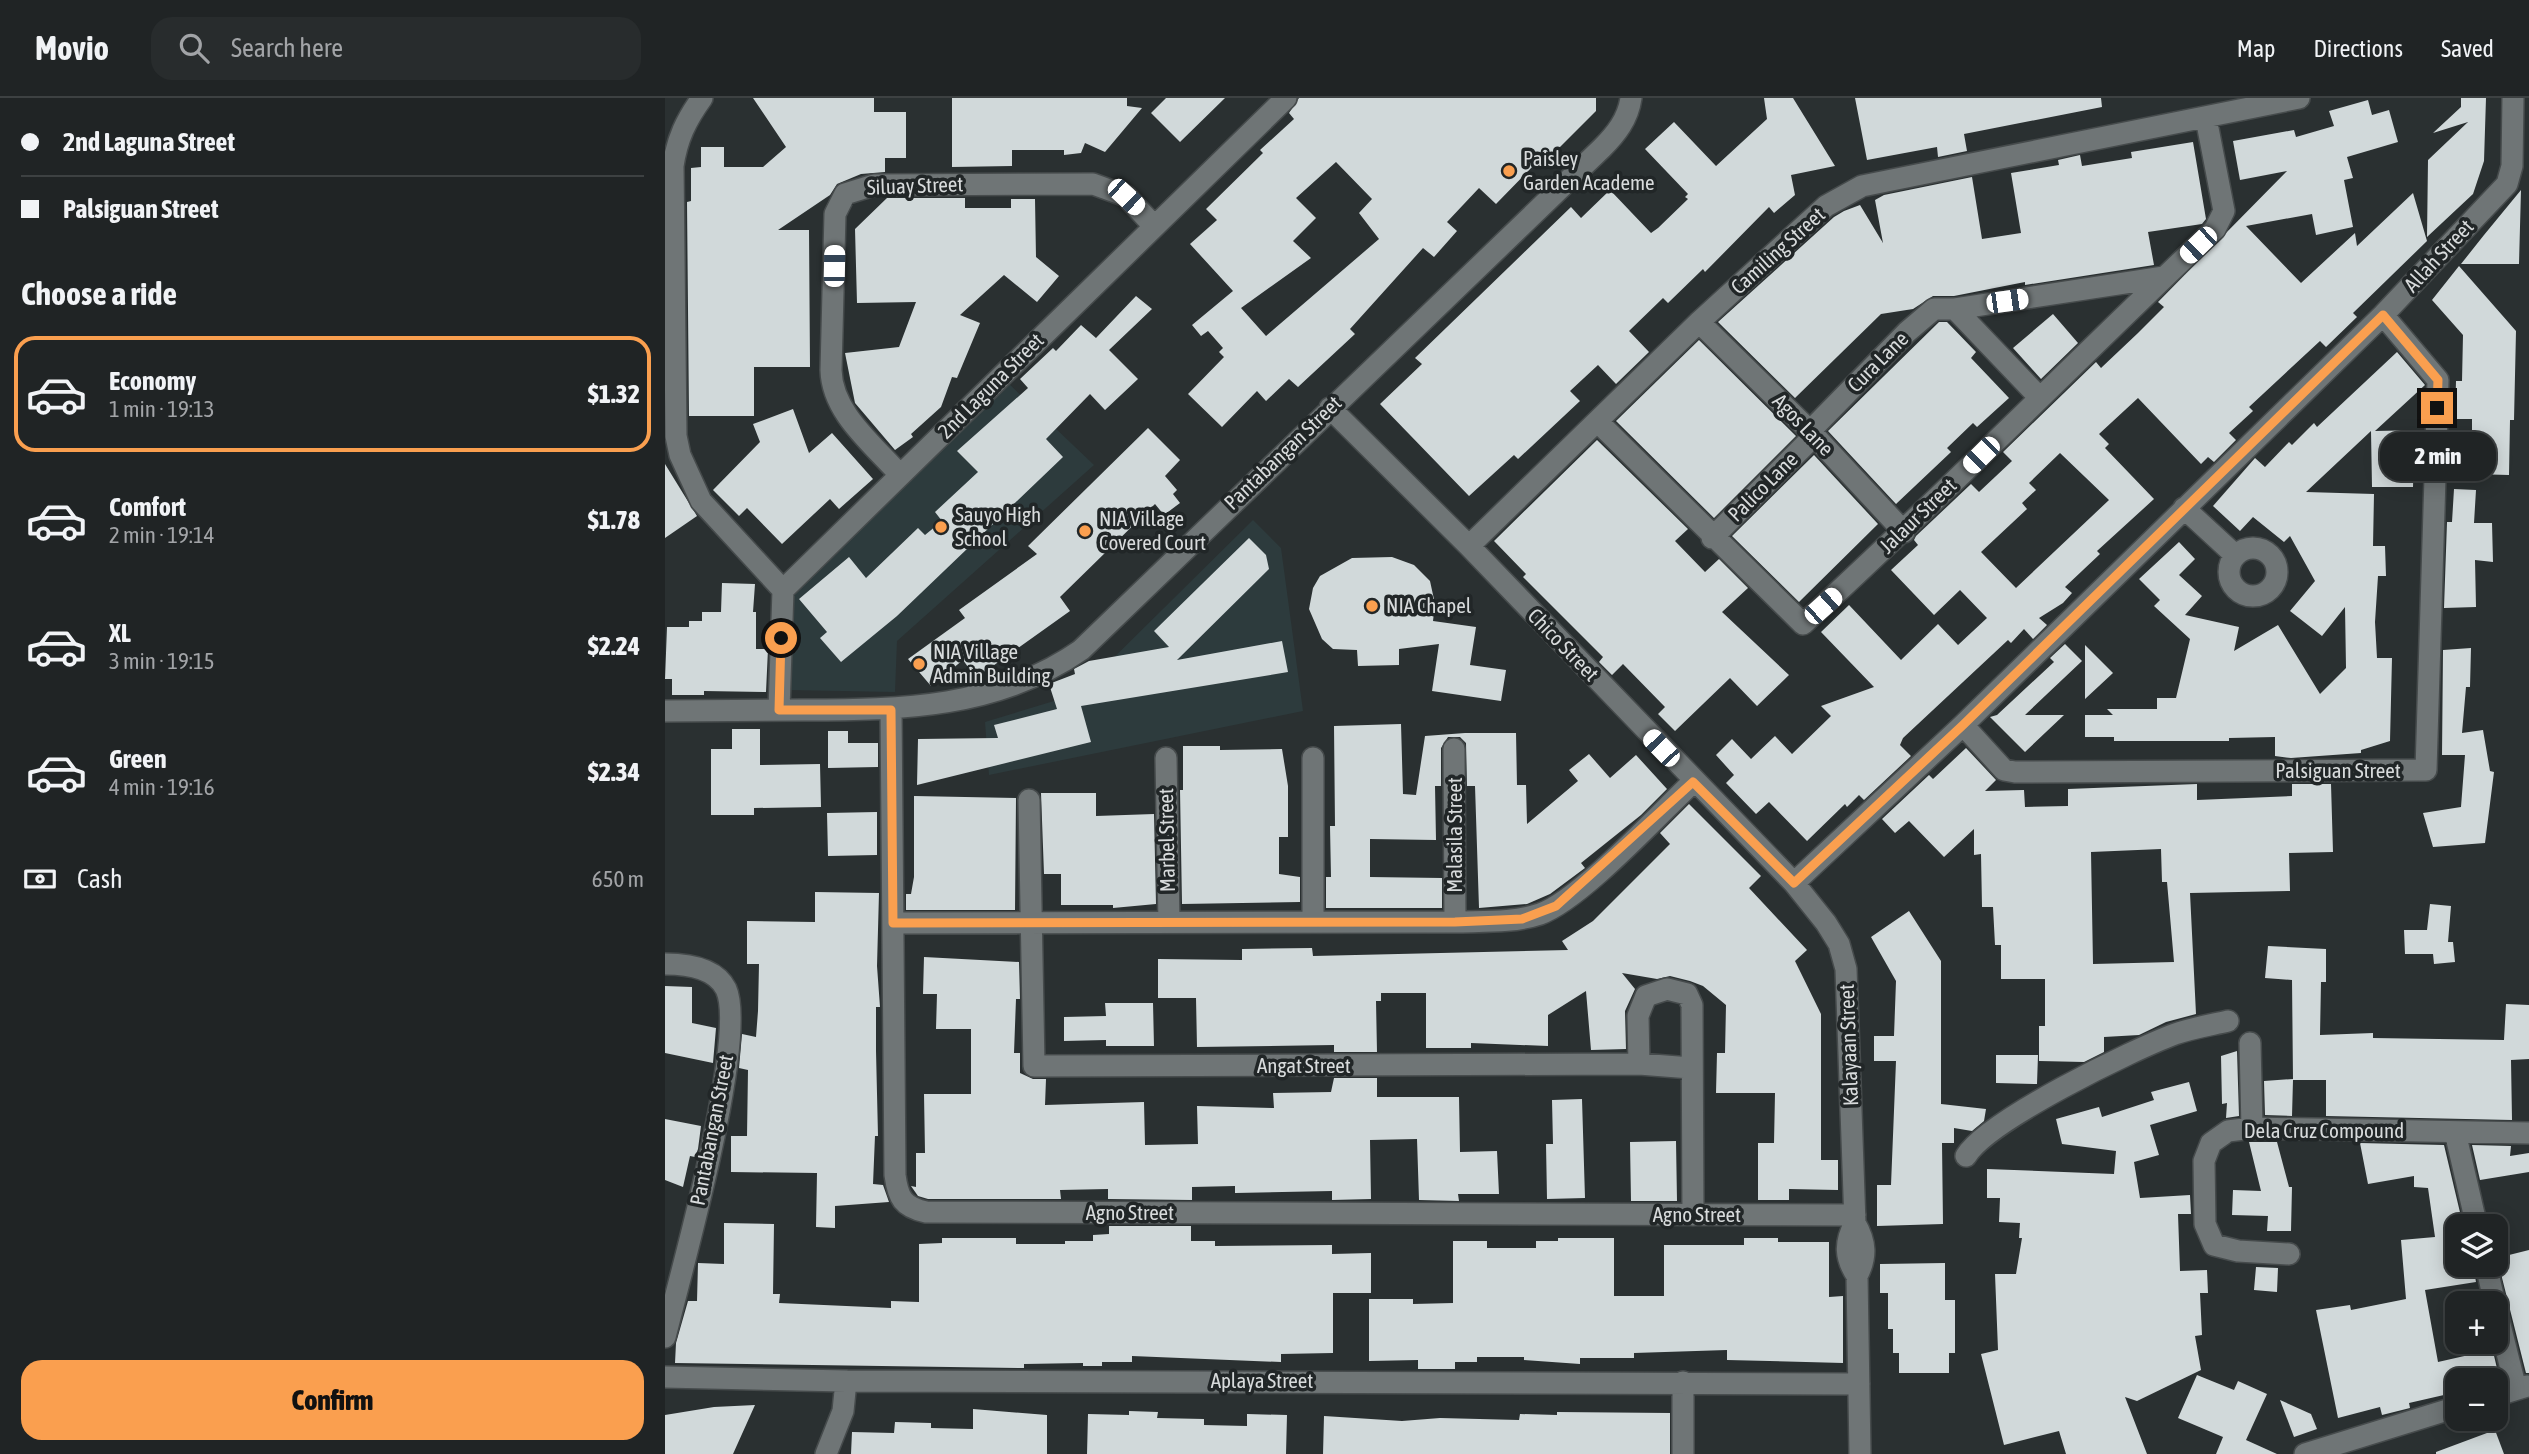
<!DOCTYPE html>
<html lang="en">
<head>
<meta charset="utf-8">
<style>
	:root { --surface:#202425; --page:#282c2d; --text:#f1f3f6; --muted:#a2a4a7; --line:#3d4142; --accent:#fa9f4f }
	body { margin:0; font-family:"Asap Condensed",sans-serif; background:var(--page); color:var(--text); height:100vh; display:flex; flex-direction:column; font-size:26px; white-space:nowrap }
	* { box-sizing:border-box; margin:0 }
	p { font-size:23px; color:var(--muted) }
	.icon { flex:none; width:38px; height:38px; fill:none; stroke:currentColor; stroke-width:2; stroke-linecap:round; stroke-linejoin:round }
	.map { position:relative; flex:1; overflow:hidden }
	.sheet { display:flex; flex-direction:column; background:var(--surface); width:665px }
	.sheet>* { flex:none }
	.guide { display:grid; align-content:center; height:154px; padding:0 21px; background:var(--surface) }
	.buttons { position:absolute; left:1780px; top:1116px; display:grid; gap:14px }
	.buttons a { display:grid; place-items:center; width:63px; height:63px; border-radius:14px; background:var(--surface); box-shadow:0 4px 18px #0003,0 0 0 2px var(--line); font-size:35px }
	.end { position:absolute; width:32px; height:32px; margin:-16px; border:9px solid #fa9f4f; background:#111; box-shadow:0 0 0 4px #111 }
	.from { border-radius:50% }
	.bubble { position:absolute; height:49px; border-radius:21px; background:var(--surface); box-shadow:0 4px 18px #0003,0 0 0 2px var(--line); font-size:23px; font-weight:800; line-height:49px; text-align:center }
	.car { position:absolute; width:21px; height:42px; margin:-21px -10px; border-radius:9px; box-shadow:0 0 5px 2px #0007; background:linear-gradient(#fff 24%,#345 0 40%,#fff 0 76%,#345 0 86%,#fff 0) }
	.guide b { display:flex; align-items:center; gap:24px; height:66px; font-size:26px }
	.guide b+b { border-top:2px solid var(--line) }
	.guide i { width:18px; height:18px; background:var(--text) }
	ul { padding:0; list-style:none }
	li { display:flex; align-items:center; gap:21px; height:116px; margin:0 14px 10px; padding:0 7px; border:4px solid transparent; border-radius:21px }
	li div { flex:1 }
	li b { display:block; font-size:26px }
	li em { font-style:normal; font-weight:800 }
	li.on { border-color:var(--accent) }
	li>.icon { width:63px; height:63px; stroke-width:1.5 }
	h2 { padding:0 21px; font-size:32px; line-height:84px }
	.pay { display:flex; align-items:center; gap:18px; height:77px; padding:0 21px; font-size:26px }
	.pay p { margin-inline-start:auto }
	.cta { display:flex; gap:14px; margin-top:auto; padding:14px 21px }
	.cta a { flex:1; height:80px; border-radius:21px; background:var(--accent); color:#111; font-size:28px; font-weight:800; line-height:80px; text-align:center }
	header { display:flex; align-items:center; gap:42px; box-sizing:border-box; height:98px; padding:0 35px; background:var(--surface); border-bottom:2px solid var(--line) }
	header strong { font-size:33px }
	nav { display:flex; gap:38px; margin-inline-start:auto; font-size:24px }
	.search { width:490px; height:63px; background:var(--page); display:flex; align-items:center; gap:18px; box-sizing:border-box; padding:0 24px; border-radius:21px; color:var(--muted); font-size:26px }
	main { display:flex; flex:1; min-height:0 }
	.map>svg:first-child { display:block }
</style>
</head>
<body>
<header>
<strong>Movio</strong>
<div class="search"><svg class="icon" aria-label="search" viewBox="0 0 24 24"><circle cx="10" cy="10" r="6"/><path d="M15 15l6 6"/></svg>Search here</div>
<nav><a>Map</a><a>Directions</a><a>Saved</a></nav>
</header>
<main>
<section class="sheet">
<div class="guide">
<b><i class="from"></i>2nd Laguna Street</b>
<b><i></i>Palsiguan Street</b>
</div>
<h2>Choose a ride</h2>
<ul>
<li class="on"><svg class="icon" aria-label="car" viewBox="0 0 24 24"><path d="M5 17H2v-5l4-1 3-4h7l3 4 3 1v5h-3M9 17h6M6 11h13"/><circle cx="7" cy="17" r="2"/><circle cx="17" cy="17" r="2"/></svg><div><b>Economy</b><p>1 min · 19:13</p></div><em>$1.32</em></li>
<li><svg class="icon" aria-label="car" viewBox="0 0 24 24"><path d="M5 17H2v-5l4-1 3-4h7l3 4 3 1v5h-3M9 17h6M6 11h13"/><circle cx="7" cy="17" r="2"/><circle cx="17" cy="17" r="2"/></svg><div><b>Comfort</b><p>2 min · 19:14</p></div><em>$1.78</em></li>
<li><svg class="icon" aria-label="car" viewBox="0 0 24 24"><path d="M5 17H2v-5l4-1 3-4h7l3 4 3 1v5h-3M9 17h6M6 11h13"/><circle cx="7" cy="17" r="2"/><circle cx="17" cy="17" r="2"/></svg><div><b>XL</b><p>3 min · 19:15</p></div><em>$2.24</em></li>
<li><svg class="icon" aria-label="car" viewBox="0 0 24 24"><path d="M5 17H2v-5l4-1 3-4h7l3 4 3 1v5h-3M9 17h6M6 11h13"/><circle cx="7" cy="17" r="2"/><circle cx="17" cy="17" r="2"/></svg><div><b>Green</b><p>4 min · 19:16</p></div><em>$2.34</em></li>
</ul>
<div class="pay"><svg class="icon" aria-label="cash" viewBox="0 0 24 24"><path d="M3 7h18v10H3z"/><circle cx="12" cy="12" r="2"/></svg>Cash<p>650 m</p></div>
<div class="cta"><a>Confirm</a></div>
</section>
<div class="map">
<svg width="1864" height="1356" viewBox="0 0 1864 1356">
	<rect width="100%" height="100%" fill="#2a3031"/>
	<path fill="#2d3b3d" d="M343,285l86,82 -197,176 -2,51 -107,-2 3,-100z
		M588,422l28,28 22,163 -314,64 -4,-53 92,-28z"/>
	<path fill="#d1d9da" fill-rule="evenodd" d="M88,0h121v14h32v46h-21v14l-24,2 -24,10 -7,11 -52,35h31l1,137h-56v49h-65l-2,-214 4,-1v-33l10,-1v-20h23v20h39l23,-20z
		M287,0h175v8l15,2 -37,44 -20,-9 -4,10 -17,2v-5h-52v16l-60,1z
		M501,0h59l-45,44 -29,-29z
		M634,0h297v13l-56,56 -4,-4 -40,41 -17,-16 -32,34 10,9 -23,26 -11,-9 -73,81 5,5 -57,53 -9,-8 -23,22 -9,-10 -35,36 -34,-33 36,-37 -5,-5 4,-4 -15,-17 -7,5 -9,-11 41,-34 -43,-47 27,-24 -11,-11 57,-56 -3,-3 34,-31 -5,-6zM671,64l36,37 -13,14 20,26 -113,97 -25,-28 70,-50 -18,-17 23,-23 -20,-20z
		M1099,0h29l42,68 -44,9 4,20 -21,18 -5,-6 -64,65 -2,-3 -35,34 -5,-5 -34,33 20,21 -33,32 -18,-19 -28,26 10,10 -62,58 -4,-4 -45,41 -89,-92 42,-40 -7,-6 156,-151 10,11 29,-28 41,43 7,-5 30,-29 -3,-2 3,-3 -43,-45 29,-27 42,44 51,-47z
		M1190,0h246l1,9 -138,27 3,17 -29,6 -1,-10 -70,13z
		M1796,0h25l-2,63 -11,33 -46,43 1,-77 40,-38 -35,11 28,-26z
		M1703,2l4,15 17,-5 9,32 -51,15 6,21 -9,2 9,47 -37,8 -4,-21 -66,12 55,57 54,-50 2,13 56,-53 14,48 -74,72 4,4 -31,30 -6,-6 -71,66 4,4 -24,22 7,7 -22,22 -6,-5 -7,7 -63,-66 -39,36 10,10 -4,4 49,51 -57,52 3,3 -35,33 7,6 -9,10 -24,15 8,7 -14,14 -9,-10 -13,14 -3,-3 -105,98 -3,7 11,11 -47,44 -5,-5 -12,12 -2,-3 -38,37 -38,-39 -13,12 -30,-31 8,-8 -18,-20 16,-16 19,20 24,-23 17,18 39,-38 -10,-10 53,-19 -53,-55 28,-27 52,55 37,-36 20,21 29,-27 -27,-28 -26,25 -43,-45 27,-25 -4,-5 2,-4 55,-52 8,8 33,-31 -9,-9 93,-90 5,6 37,-35 26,-26 -6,-5 129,-131 -47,9 -7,-39 61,-11 2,7 38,-11 -5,-15zM1395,355l49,47 -93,88 -35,-36 46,-43 -5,-6 14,-13 -7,-7z
		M1528,44l13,77 -4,5 -54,8 6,33 -129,20v-3l-71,14h-21l-20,13 -32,5 -86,84 -77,-76 116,-105 10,-6 16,-6 23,38 -8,-43 9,-5 88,-18 10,62 39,-6 -10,-60 48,-8 -1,-5 22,-5 2,11 50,-8 -1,-6z
		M1856,92l-2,74h-58l23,-29z
		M222,100h78v10h46v-9h24l1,58 23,19 -22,26 -33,-27 -44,40 20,8 -23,55 -5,-1 -11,30 -30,27 2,3 -18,13 -40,-47 -10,-50 54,-6 17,-45 -59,1 -2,-74z
		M1794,168l57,65 -2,89h-4l-1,55 -37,-1v-55h-17l1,-38h6l1,-46 -31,-35z
		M471,198l16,13 -43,41 29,29 -33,31 -15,-16 -44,45 17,18 -166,159 -56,46 -21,-24 7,-6 -28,-33 50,-42 17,21 52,-50 7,7 17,-14 -7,-9 43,-40 -21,-21 71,-63 -8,-9 33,-31 3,3 25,-26 15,13z
		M1388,216l25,29 -37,36 -28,-31z
		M1274,224h8l29,30 -5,6 38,40 -32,29 -4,-4 -26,25 4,4 -55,52 -68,-73z
		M1034,242l97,96 -82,82 -98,-97z
		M1732,254l28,33 -50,46 48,-1v21h-9l-1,36h-41l-1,-56 -65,61 68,2 -1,52h12l1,30h-8l-3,46 2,36h15l-2,83 -29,9v3l-70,5 -16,-2v-19l-46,1v3h-115v-4h-29v-22h28l-6,-6h50v-11h19l14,-59 -36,-33 6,-6 -21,-21 40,-37 16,17 -16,16 23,21 -17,19 54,12 -5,24 44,-26 42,69 26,-26 -1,-61 -23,29 -32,-25 25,-30 -25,-45 -6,6 -31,-25 -13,14 -27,-25 42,-48 10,9 24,-25 3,3 22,-22 3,4z
		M128,311l16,44 23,-20 41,46 -34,30 -9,-10 -48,45 -35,-36 -8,8 -26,-26 47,-48 -7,-18z
		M483,330l32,32 -15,16 12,14 -4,4 7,9 -16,12 -9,-11 -95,93 10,14 -94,67 -13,-18 -32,26 -23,-27 57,-41 -6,-8 78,-56 -9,-8z
		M932,342l91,89 -13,12 30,31 14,-13 29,29 -26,24 67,63 -32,31 -27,-28 -55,53 -17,-17 7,-7 -42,-43 -11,11 -13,-13 4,-5 -80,-80 3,-3 -32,-33z
		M1149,357l64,69 -79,78 -67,-66z
		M0,366l32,52 -32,22z
		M1789,391l22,1 -2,33h18l1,39 -18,-2 1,47 -32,1 3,-86h5z
		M584,440l17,17 3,14 -92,91 105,-19 6,31 -207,34 10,36 -174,43 1,-46 80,-1 -4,-13 63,-16 -8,-25 26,-10 -1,-5 15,-8 80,-14 -15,-16z
		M727,459l22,8 16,16 5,23 -2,17 43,6 -6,38 36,5 -5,31 -69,-10 7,-47 -40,5v16l-41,1 -1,-16 -24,-1 -11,-10 -13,-30 4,-21 7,-12 32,-18z
		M57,485l33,1 -2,28h3v37h12l-2,43 -62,-1v4h-32v-16h-7l2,-52h22v-6h13v-9h19z
		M1400,546l17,17 -57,54h39l-39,37 -35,-35 7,-2 57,-53 -4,-4z
		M1420,547l28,28 -28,26z
		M1806,550l-1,39h-4l-4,46 21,-3 7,41 4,1 -9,71 -52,4 -10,-34 38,-6 4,-52h-23l1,-105z
		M736,626l2,70 13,1 9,-59 40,-3h51l1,52h9l1,39 51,-43 -9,-11 20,-16 21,24 26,-23 31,34 -26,26 -60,48 4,5 -35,26 -23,10 -48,4 -4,-122h-8l-1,-43 -6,-6h-12l-7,11v38h-6l1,54 -66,-1v38l72,1v30h-116v-31h5l-1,-51h5l-1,-100z
		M67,631h28v36l60,-1 1,43 -67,1v7h-43v-66h21z
		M163,633h20v12h30v24l-50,1z
		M518,648h37v4l62,-1 6,37v51h-9v37l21,3v25l-118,2 -2,-114h3z
		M1301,650l30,32 -11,11 39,-1 1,17 43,-1v-17l129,-5v16l95,-4v-12h39l2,68 -44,1 1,38 -100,2 6,121 -30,8 -27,13 -35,2v15l-20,10 -45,-1v-35h6v-47h-44v-34h-6l-2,-38h-11l-1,-53 -7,1v-26l-30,28 -35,-36 -14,12 -13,-14 47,-44 4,4zM1496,751l1,33h5l7,80 -81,2 -2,-112z
		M376,695h55v23l58,-2 2,90 -43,4v-3h-52v-31h-17z
		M249,698l102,2 -1,112h-109v-16h5l3,-17z
		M1024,706l72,72 -12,12 58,62 -12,11 26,53v146h17v30l-49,-1v11h-31v-57h16l1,-50h-59l1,-40h8l1,-48 -23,-19 -13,-5 -20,-5 -13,3 -35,-6 13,16 -10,22 1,38 -35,1 -5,-59 -38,24v31l-77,-3v5h-45v-55h-45v8h-5l1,51h-43v-7l-137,2 -1,-49h-38v-39l84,1v-11l70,-1 1,8 255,-6 -6,-9 31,-20 77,-77 -10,-11z
		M212,714v43l-49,1 -1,-43z
		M150,794l64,1 -2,73 3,41h-4v44l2,85h-3l-2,48 10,1 6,17 -54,4v22l-19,-1 1,-54 -86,-1v-36h16l1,-66 -9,-2 3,-34 14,3 2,-26 1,-47h-12v-43l68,1z
		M1765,806l21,2 -3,36h5l2,20 -21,2 -1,-10h-28l-1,-24h23z
		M1244,813l32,50v143l45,5 -2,12 -12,10 -18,-3v15h-12l1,81 -66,2v-41h14l5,-124h-22v-25h20l2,-55 -25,-44z
		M1603,848l58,3v33h-5l-1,53 53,-2v5l131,2 2,-36 23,1v54l-18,1 1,60 -186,-4v-36h-33l-1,36 -27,-1 -1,-34 29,-2 -1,-99 -27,-2z
		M259,859l95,5 1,37h-4l-2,54h6v20l13,6h13l-1,26 99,-3 1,43 53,-1 -1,-38 77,2 -1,-15 58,-1 3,-14h43v19h82l1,55 37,-1 2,43h-41l1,7 -40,-1 -2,-61 -47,1 1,59 -39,1v-9l-97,2v-7l-43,1v13l-84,-1v-10l-48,1 1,9h-133l-10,-3 -7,-10 5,1v-34h9l-1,-59h47v-65h-35l1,-35h-14z
		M0,888l27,1v36l24,5 -3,35 -48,-10z
		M440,905h48l1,43h-48v-6l-42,1v-24l42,-1z
		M1572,953l2,65 -13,2 1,-15 -5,1 -1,-48z
		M1331,957h42l-1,29 -41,-1z
		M1524,984l8,29 -47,14 9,30 -25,7 6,36 50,-3 1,19h-13l2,57 27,-1 1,23h-8l2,42 -7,1 6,34 -64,31 -12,-4 22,57h-81l-7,-23 -55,14 -23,-91 17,-4 -3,-76h21l6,-36h-3l1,-15 -21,-1 1,-24h-13v-29l127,5 2,-23 -54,-7 -6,-25 43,-12 3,10 52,-17 -3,-8z
		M917,1001l3,99 -38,1 -1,-55h7l-1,-44z
		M0,1021l36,7 -3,23 -3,8 -5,-1 -7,31 -18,-7z
		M1011,1043l1,60h-46l-1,-59z
		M1584,1044h28l12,45h3l-1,44h-24l1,-15 -36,-1 1,-25 28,1z
		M1695,1045l84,2 19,80 -6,1v39h16l3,17 -51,8 13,72 44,-10 -1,-7 10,-2 9,38h-43v11l-48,11 1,5 -28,7 -2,-8 -42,11 -22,-108 34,-5 1,5 55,-11 -5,-59 34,-3 -7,-49 -14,-1v-11l-46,8z
		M1807,1047l39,1 -1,10 19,-3v19l-49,8z
		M59,1125l50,1 -1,70h7l-1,9 112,5v-7l28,1v-58l23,-1v-5h74v6h49v-3h28v-6l16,-1v-8h82v15h24v5l117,-1v9l39,-1v40h-38v60l-52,1v8l-149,-6v6h-30v4h-19v-3l-59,1v4l-349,-5 1,-20 12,-42h9l1,-38 26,1z
		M893,1140h56v58h50v-51h80v-7h34v4h51v55l14,-1v67l-116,-3v-10l-93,3v5h-54v6l-56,-4v-3h-47v5h-22v7h-37v-9l-49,1v-62h44v5l40,-1v-62h34v7h49v-7h22z
		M1864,1152v123h-3l-29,-115z
		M1280,1165v37h10v53h-6v20h-50v-20h-6v-24h-5v-36h-8v-29z
		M1591,1169l22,1 -1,24 -23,-2z
		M1532,1277l37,15 4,-9 29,13 -21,46 31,14h-61l7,-17 -45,-19z
		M1615,1302l31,14 6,15 -23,8z
		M90,1307l-22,49h-68v-39l49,-8z
		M308,1311l74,6v39h-196l1,-22 42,1 1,-11 36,1v5l42,1z
		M464,1313l29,1 -1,6 47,1v6l43,1v-12l40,1 -1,39h-199l1,-40 41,1z
		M892,1314l113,1v41h-347l1,-38 78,5 38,-3 79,2 1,-6 37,1z
		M1830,1332l9,24h-68v-2z"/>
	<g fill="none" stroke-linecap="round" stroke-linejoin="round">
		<defs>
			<path id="street" d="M37,0c-16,22 -25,41 -29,68l3,270 4,19 21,46 82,89
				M1290,211l84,88
				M1034,224l111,109 94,101
				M665,310l139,138 325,337 32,40 13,21 7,25 9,254c11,19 12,34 2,53l3,178
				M934,325l204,201c140,-128 274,-264 412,-395l9,-18 -18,-93
				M1145,333l97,-99 27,-23h21l209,-32
				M235,377c-27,-31 -68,-62 -69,-105l4,-156 10,-20 29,-9 219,-1 33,12 28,30
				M1519,410l51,47
				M1047,440l102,-102
				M804,448l230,-224 127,-116 36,-20 437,-88
				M1564 474a24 24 0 1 1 48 0a24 24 0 1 1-48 0Z
				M114,612l4,-120 503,-492
				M226,612l4,465c3,23 8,32 31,37l929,3
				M0,613c46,0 93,-1 139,-1 97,0 194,-2 277,-60l521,-502c14,-14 26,-29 29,-50
				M1298,627l41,45 11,2 411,-2 12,-390 -55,-65
				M789,651l1,173
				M501,660l3,164
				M648,660v164
				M364,702l5,266 605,-2 52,4
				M1129,785l169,-158 420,-410 124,-131 5,-18 1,-68
				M228,825l562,-1c28,-1 58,1 85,-8 40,-14 119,-100 153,-132
				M0,866c21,0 50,3 61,25 22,48 -46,287 -61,348
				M1585,945l2,85
				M974,966l-1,-48 8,-20 21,-7 20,5 5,11 1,210
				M1790,1034l22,95
				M1301,1058c22,-36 166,-106 209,-122 17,-6 36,-9 53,-13
				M1190,1125c-11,20 -10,35 2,53
				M1624,1156l-51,-3 -24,-6 -9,-21 -1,-63 7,-18 17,-12 24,-3 277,5
				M1821,1167l9,39
				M1830,1207l21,84
				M0,1279l181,4 1013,3
				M1830,1298l32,-10
				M161,1356l17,-43 3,-30
				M1018,1356v-72
				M1640,1356l152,-47"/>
		</defs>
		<use href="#street" stroke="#464b4c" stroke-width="24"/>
		<use href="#street" stroke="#6f7576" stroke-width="21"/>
	</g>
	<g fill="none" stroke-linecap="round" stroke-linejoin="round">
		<path stroke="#fa9f4f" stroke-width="9" d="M116,540l-2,72h112l2,213 562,-1 67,-3 34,-13 137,-124 101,101 169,-158 420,-410 55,65 -1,28"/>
	</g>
	<g fill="#fa9f4f" stroke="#212627" stroke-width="2.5">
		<circle cx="844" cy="73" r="7"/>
		<circle cx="276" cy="429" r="7"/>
		<circle cx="420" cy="433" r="7"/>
		<circle cx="707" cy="508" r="7"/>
		<circle cx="254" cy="566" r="7"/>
	</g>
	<g text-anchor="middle" stroke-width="7" stroke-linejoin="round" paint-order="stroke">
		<g font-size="21" fill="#d8dbdc" stroke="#212627" text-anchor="start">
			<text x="858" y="68">Paisley<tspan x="858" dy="24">Garden Academe</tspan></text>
			<text x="290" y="424">Sauyo High<tspan x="290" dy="24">School</tspan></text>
			<text x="434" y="428">NIA Village<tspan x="434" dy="24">Covered Court</tspan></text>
			<text x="721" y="515">NIA Chapel</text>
			<text x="268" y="561">NIA Village<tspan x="268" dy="24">Admin Building</tspan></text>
		</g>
		<g font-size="21" fill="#d8dbdc" stroke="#212627">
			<text transform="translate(250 88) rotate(-2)" y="7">Siluay Street</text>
			<text transform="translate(1113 153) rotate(-42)" y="7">Camiling Street</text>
			<text transform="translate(1774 158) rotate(-47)" y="7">Allah Street</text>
			<text transform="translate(1213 264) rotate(-45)" y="7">Cura Lane</text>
			<text transform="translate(326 288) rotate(-45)" y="7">2nd Laguna Street</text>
			<text transform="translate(1138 327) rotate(46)" y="7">Agos Lane</text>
			<text transform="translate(618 355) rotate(-44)" y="7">Pantabangan Street</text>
			<text transform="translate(1098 389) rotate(-45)" y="7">Palico Lane</text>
			<text transform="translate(1253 418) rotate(-44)" y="7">Jalaur Street</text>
			<text transform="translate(898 547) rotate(46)" y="7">Chico Street</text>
			<text x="1673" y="680">Palsiguan Street</text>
			<text transform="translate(790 737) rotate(-90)" y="7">Malasila Street</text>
			<text transform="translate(502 742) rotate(-91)" y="7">Marbel Street</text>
			<text transform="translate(1184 947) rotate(-92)" y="7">Kalayaan Street</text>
			<text x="639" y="975">Angat Street</text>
			<text transform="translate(47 1032) rotate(-79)" y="7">Pantabangan Street</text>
			<text x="1659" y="1040">Dela Cruz Compound</text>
			<text x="465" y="1122">Agno Street</text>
			<text x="1032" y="1124">Agno Street</text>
			<text x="597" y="1290">Aplaya Street</text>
		</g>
	</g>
</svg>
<div class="buttons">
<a><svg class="icon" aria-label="layers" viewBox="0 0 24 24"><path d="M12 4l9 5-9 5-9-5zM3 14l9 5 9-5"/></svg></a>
<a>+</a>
<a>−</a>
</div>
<i class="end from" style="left:116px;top:540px"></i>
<i class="end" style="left:1772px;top:310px"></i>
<div class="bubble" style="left:1715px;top:334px;width:116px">2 min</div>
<i class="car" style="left:461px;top:99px;rotate:133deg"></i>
<i class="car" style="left:1533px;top:147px;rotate:226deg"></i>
<i class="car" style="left:169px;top:168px;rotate:1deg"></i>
<i class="car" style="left:1342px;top:203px;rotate:82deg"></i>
<i class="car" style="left:1316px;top:357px;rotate:225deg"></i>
<i class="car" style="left:1158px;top:508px;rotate:48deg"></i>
<i class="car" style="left:996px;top:650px;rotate:316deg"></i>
</div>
</main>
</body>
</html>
